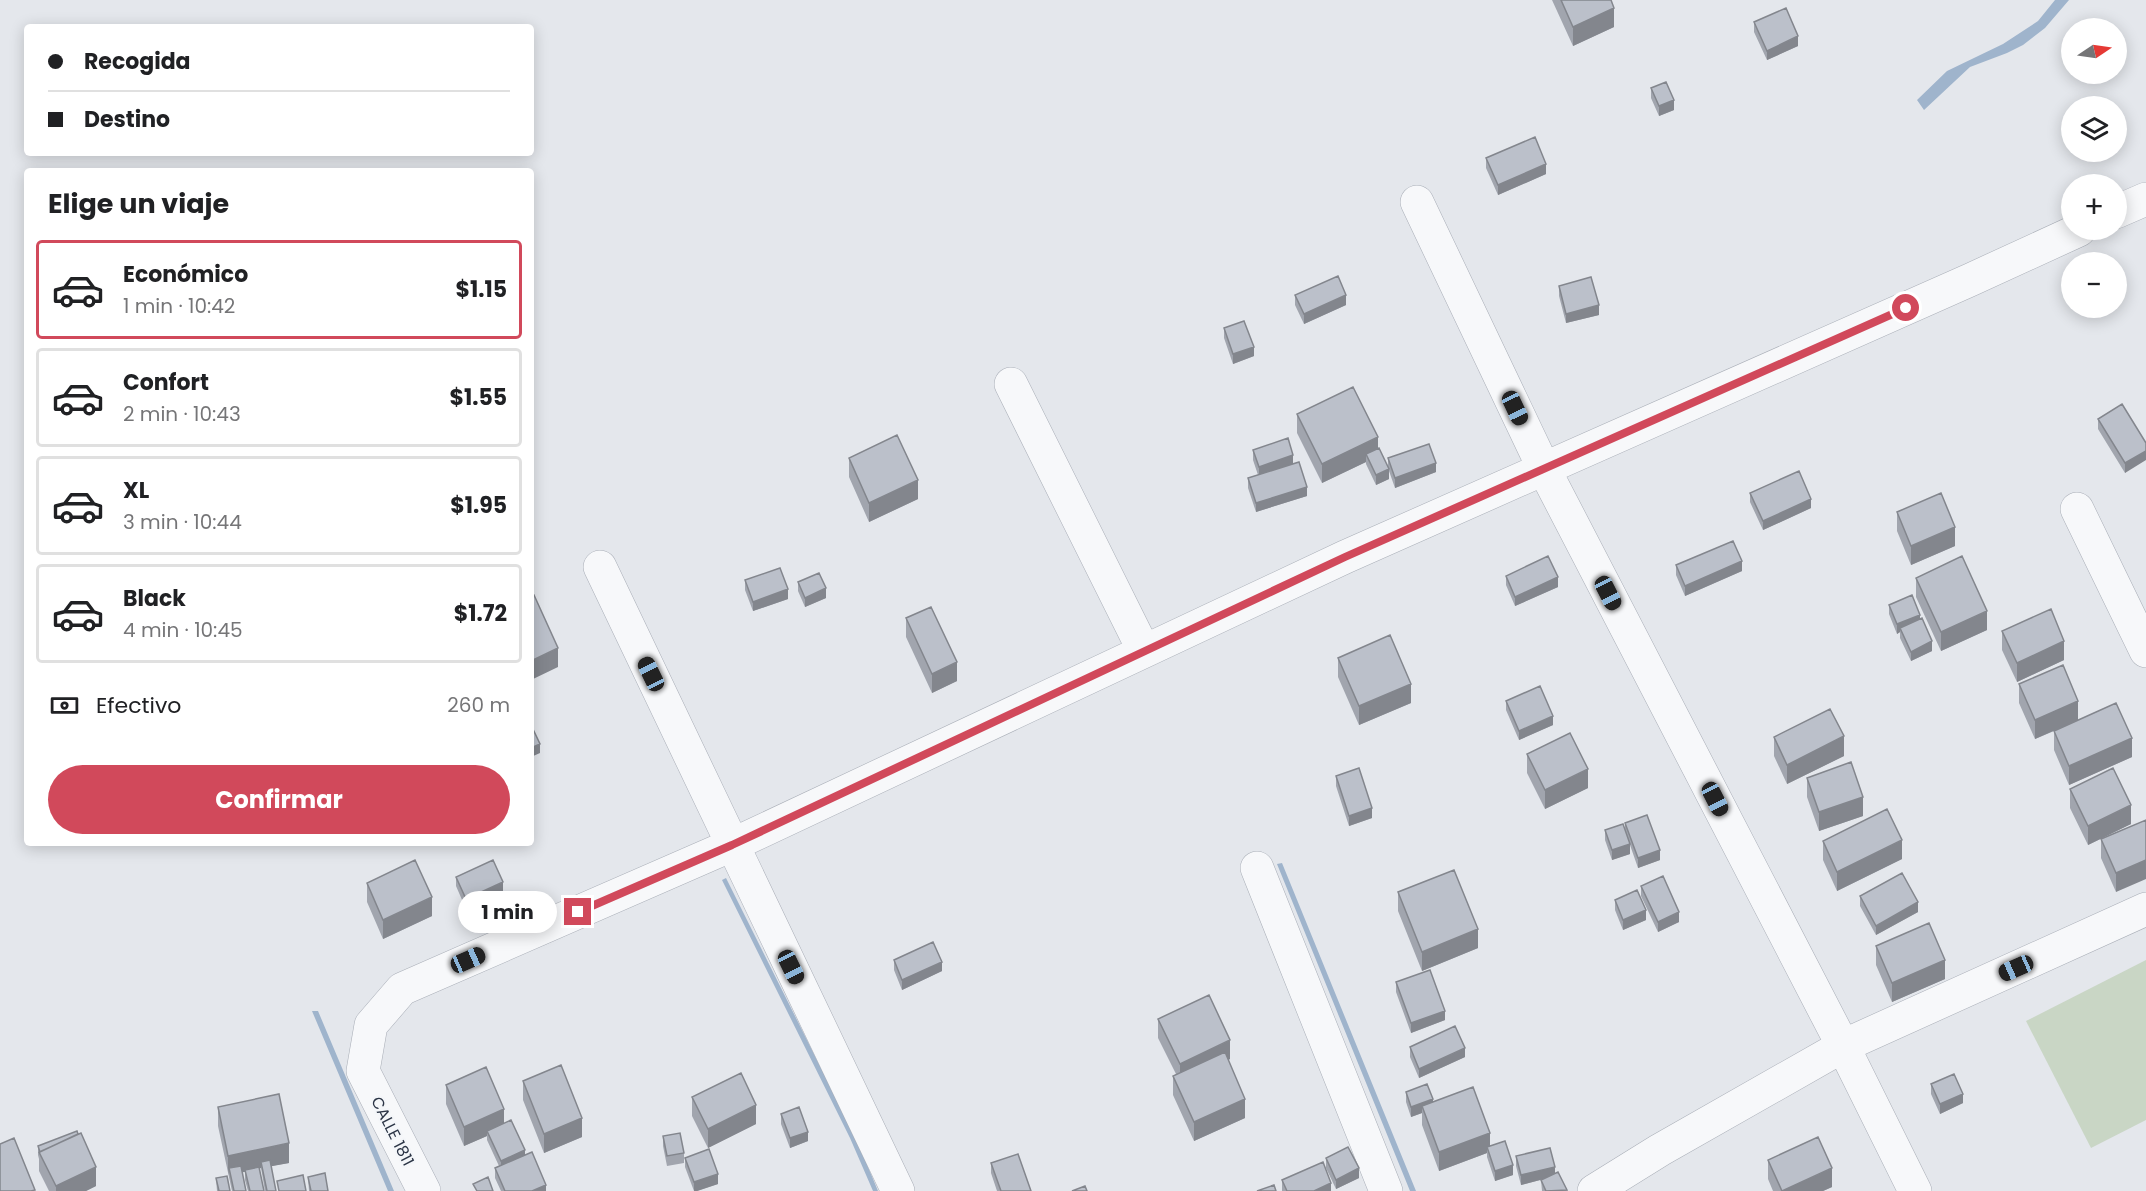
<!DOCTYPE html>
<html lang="es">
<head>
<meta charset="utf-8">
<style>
	:root { --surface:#fff; --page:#f2f2f2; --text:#202124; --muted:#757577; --line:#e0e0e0; --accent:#d1495b }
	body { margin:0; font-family:Poppins,sans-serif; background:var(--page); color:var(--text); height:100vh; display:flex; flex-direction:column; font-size:22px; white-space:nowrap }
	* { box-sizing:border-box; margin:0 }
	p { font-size:20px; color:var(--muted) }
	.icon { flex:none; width:33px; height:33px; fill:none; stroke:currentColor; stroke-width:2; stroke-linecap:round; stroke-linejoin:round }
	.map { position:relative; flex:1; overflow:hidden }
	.panel { position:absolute; left:24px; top:168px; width:510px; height:678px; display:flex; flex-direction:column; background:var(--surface); border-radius:6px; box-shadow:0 3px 15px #0003 }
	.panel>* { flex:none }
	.top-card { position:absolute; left:24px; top:24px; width:510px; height:132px; border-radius:6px; box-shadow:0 3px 15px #0003; display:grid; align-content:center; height:132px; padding:0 24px; background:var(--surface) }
	.needle { width:39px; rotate:77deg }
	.buttons { position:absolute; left:2061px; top:18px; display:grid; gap:12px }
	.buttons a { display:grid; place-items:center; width:66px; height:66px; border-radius:50%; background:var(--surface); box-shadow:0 3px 15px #0003; font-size:30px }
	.end { position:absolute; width:27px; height:27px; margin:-14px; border:8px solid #d1495b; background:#fff; box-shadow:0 0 0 3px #fff }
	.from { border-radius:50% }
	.bubble { position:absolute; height:42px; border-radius:21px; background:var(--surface); box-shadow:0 3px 15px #0003; font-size:20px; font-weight:700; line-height:42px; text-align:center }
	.car { position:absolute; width:18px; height:36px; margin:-18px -9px; border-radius:8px; box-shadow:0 0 4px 2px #0007; background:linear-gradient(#222 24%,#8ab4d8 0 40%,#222 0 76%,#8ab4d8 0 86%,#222 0) }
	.top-card b { display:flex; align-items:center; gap:21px; height:57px; font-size:22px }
	.top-card b+b { border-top:2px solid var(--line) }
	.top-card i { width:15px; height:15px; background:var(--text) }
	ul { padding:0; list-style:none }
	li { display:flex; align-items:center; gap:18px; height:99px; margin:0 12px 9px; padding:0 12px; border:3px solid var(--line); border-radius:6px }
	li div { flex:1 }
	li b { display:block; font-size:22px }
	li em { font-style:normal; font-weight:700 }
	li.active { border-color:var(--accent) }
	li>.icon { width:54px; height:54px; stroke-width:1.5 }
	h2 { padding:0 24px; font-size:27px; line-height:72px }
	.pay { display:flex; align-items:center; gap:15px; height:66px; padding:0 24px; font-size:22px }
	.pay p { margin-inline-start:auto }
	.primary-button { display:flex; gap:12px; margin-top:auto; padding:12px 24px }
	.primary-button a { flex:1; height:69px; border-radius:36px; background:var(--accent); color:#fff; font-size:24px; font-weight:700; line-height:69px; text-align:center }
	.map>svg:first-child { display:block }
</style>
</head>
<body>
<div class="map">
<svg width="2146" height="1191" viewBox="0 0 2146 1191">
	<rect width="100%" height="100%" fill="#e4e7ec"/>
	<path fill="#c9d6c5" d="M2146,960v160l-55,28 -65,-127z"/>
	<path fill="#9fb4cc" d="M2055,0h14l-24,28 -22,17 -16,8 -37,14 -46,43 -7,-10 30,-29 56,-27 35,-23z
		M1282,863l134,328h-6l-133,-327z
		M726,878l130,260 22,53h-5l-23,-53 -128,-258z
		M312,1011h6l76,180h-6z"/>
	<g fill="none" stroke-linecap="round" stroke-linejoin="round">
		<defs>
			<path id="minor" d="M1417,202l127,267 299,577 72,145
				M2116,212l30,-13
				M1011,384l133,267
				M2077,509l69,142
				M600,567l298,624
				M1257,868l129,323
				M424,1191l-61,-120 8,-46 31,-36 330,-144 613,-288 625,-277 109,-50
				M1594,1191l66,-41 183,-104 303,-137"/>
		</defs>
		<use href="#minor" stroke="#a9aeb7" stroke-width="34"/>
		<use href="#minor" stroke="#f7f8fa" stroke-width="33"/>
	</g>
	<path fill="#a1a5ae" d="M1552,0h59l3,27 -41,19z
		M1754,22l44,24 -31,14 -13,-28z
		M1651,88l23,22 -15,6 -8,-18z
		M1486,158l60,16 -48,21 -12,-27z
		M1559,286l40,29 -33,8 -7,-27z
		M1295,295l51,10 -42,19 -9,-19z
		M1224,328l30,28 -21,8 -9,-26z
		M1297,414l81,34 10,19v-9l48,14 -41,16 -6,-17v8l-13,6 -10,-21v-2l-44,21 -25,-50z
		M2098,419l48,24 -21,30 -27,-44z
		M1253,450l40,14 14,32 -51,16 -8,-24v-10l10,-3 -5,-15z
		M849,458l69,41 -49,23 -20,-45z
		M1750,493l61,15 -48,22 -13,-28z
		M1897,512l58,34 -44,19 -14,-34z
		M1676,565l66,6 -57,25 -9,-21z
		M1506,576l52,11 -43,19 -9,-21z
		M1916,578l71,52 -46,21 -25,-54z
		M745,580l43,19 -35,12 -8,-21z
		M798,582l28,16 -21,9 -7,-16z
		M1889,605l31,14 12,32 -21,10 -11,-23v-6l-3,2 -8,-20z
		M906,618l51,63 -25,12 -26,-56z
		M2002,631l62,29 -47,22 -15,-32z
		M1338,658l73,45 -52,22 -21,-48z
		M2019,684l59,36 54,37 -63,28 -15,-35v-19l19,-8 -38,16 -16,-36z
		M1506,701l47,24 -34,15 -13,-30z
		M1774,737l70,19 -57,28 -13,-28z
		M1527,754l61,34 -43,21 -18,-36z
		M1336,776l36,42 -23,8 -13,-40z
		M1807,778l56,38 -44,15 -12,-34z
		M2070,789l61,35 -43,21 -18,-37z
		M2146,820l-30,72 -15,-34v-19z
		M1625,823l35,37 -22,8 -8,-23v9l-18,6 -7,-20v-10l20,1z
		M1823,841l79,18 -65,32 -14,-31z
		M456,877l47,15 -37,17 -10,-23z
		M367,883l65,33 -49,23 -16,-37z
		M1641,886l38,36 -21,10 -17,-36z
		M1398,892l80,56 -56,23 -24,-60z
		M1860,896l58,16 -42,23 -16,-29z
		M1615,900l31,20 -23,10 -8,-20z
		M1876,946l69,33 -53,23 -16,-37z
		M894,960l48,11 -40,19 -8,-20z
		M1396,982l49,38 -34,13 -15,-41z
		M1158,1019l72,40 -2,1 17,58 -51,23 -21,-46v-19l3,-2 -18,-36z
		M1410,1047l55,10 -46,21 -9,-21z
		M523,1081l59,56 -38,16 -21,-53z
		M1931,1084l32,19 -23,11 -9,-20z
		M446,1085l58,38 42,68h-45l-6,-13v-10l4,-2 -12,-26v-4l-23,10 -18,-42z
		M1406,1092l27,10 57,44 23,29 -18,6 -8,-24v-4l-48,18 -17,-46v-12l-11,4 -5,-15z
		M692,1097l64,27 -48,24 -16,-32z
		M218,1107l71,56 -18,3 5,25h-11l-4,-23 -2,1 5,22h-16l-3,-11v-8h-3l4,19h-14l-14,-65z
		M781,1114l27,27 -18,7 -9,-24z
		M663,1136l21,17v10l-17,3 -4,-20z
		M38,1146l58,40 -10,5h-37l-10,-20v-12l-1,-4z
		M1516,1156l39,18 12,17h-25l-1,-11 3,-1 -23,6 -5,-19z
		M685,1158l33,26 -21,7h-3l-9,-24z
		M1326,1158l33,20 -23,11 -10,-21z
		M1768,1160l64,27 -9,4h-50l-5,-12z
		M991,1163l40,28h-34l-6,-18z
		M308,1177l20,14h-19z
		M216,1178l14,13h-13z
		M1282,1180l49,11h-49z"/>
	<path fill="#83868d" d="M1614,8v19l-41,19v-19z
		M1798,36v10l-31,14v-9z
		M1674,100v10l-15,6v-10z
		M1546,164v10l-48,21v-10z
		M1346,295v10l-42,19v-10z
		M1599,305v10l-33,8v-9z
		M1254,347v9l-21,8v-10z
		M1378,437v19l-12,-2v8l-44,21v-19z
		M2146,451v9l-21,13v-10z
		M1293,455v10l-34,12v-10z
		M1436,463v9l-41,16v-10z
		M1389,469v10l-13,6v-10z
		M918,480v19l-49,23v-19z
		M1307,487v9l-51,16v-9z
		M1811,499v9l-48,22v-9z
		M1955,527v19l-44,19v-19z
		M1742,561v10l-57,25v-10z
		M1558,577v10l-43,19v-9z
		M826,588v10l-21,9v-9z
		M788,589v10l-35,12v-9z
		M1987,611v19l-46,21v-19z
		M1920,615v9l-20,4v4l-3,2v-10z
		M1932,641v10l-21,10v-9z
		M2064,641v19l-47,22v-19z
		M558,648v19l-27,13v-19z
		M957,662v19l-25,12v-19z
		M1411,684v19l-52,22v-19z
		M2078,701v19l-43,19v-19z
		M1553,716v9l-34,15v-9z
		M1844,736v20l-57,28v-19z
		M2132,738v19l-63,28v-19z
		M540,744v9l-9,4v-9z
		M1588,769v19l-43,21v-19z
		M1863,797v19l-44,15v-19z
		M2131,805v19l-43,21v-19z
		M1372,808v10l-23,8v-10z
		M1902,840v19l-65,32v-19z
		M1630,844v10l-18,6v-10z
		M1660,850v10l-22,8v-10z
		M2146,860v19l-30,13v-19z
		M503,882v10l-37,17v-10z
		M432,897v19l-49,23v-19z
		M1918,902v10l-42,23v-9z
		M1646,910v10l-23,10v-10z
		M1679,912v10l-21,10v-10z
		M1478,929v19l-56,23v-19z
		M1945,960v19l-53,23v-19z
		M942,962v9l-40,19v-10z
		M1445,1011v9l-34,13v-10z
		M1230,1040v19l-50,24v-19z
		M1465,1048v9l-46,21v-9z
		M1963,1094v9l-23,11v-10z
		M1245,1099v19l-51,23v-19z
		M1433,1099v10l-11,-3v7l-11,4v-10z
		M756,1105v19l-48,24v-19z
		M504,1109v19l-17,3v5l-23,10v-19z
		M582,1118v19l-38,16v-19z
		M808,1132v9l-18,7v-10z
		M1490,1133v19l-3,-5v6l-48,18v-19z
		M289,1143v20l-27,5 -1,-6v6l-30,7 -2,-7 -1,7v-19z
		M525,1150v10l-24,11v-10z
		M1513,1165v10l-18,6v-10z
		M96,1167v19l-10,5h-30v-5z
		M1555,1167v9l-34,9v-10z
		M1359,1168v10l-23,11v-9z
		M1832,1168v19l-9,4h-41z
		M718,1174v10l-21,7h-3v-9z
		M1331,1183v8h-17z
		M546,1185v6h-14z"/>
	<path fill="#bbc0ca" stroke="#83868d" stroke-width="1.5" d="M1561,0h50l3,8 -41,19z
		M1786,8l12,28 -31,15 -13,-29z
		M1666,82l8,18 -15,6 -8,-18z
		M1535,137l11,27 -48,21 -12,-27z
		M1338,276l8,19 -42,19 -9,-19z
		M1591,277l8,28 -33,9 -7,-28z
		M1244,321l10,26 -21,7 -9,-26z
		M1353,387l25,50 -56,27 -25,-50z
		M2122,404l24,39v8l-21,12 -27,-44z
		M897,435l21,45 -49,23 -20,-45z
		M1288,438l5,17 -34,12 -6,-17z
		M1429,444l7,19 -41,15 -7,-20z
		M1379,448l10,21 -13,6 -10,-21z
		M1299,462l8,25 -51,16 -8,-25z
		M1799,471l12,28 -48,22 -13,-28z
		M1941,493l14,34 -44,19 -14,-34z
		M1733,541l9,20 -57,25 -9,-21z
		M1548,556l10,21 -43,20 -9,-21z
		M1962,556l25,55 -46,21 -25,-54z
		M780,568l8,21 -35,13 -8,-22z
		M819,573l7,15 -21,10 -7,-16z
		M534,595l24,53 -27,13v-64z
		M1912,595l8,20 -23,9 -8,-19z
		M931,607l26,55 -25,12 -26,-56z
		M2051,609l13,32 -47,22 -15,-32z
		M1922,618l10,23 -21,11 -11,-24z
		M1390,635l21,49 -52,22 -21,-48z
		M2063,665l15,36 -43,19 -16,-36z
		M1540,686l13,30 -34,15 -13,-30z
		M2116,703l16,35 -63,28 -15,-35z
		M1830,709l14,27 -57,29 -13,-28z
		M531,725l9,19 -9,4z
		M1570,733l18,36 -43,21 -18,-36z
		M1851,762l12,35 -44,15 -12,-34z
		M1359,768l13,40 -23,8 -13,-40z
		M2113,768l18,37 -43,21 -18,-37z
		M1887,809l15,31 -65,32 -14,-31z
		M1647,815l13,35 -22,8 -13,-35z
		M2146,820v40l-30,13 -15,-34z
		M1623,824l7,20 -18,6 -7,-20z
		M415,860l17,37 -49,23 -16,-37z
		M493,860l10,22 -37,17 -10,-22z
		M1454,870l24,59 -56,23 -24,-60z
		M1902,873l16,29 -42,24 -16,-30z
		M1663,876l16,36 -21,10 -17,-36z
		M1637,890l9,20 -23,10 -8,-20z
		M1929,923l16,37 -53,23 -16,-37z
		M933,942l9,20 -40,18 -8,-20z
		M1430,970l15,41 -34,12 -15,-41z
		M1209,995l21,45 -50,24 -22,-45z
		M1455,1026l10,22 -46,21 -9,-22z
		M1225,1052l20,47 -51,23 -21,-46z
		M561,1065l21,53 -38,16 -21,-53z
		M486,1067l18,42 -40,18 -18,-42z
		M741,1073l15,32 -48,24 -16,-32z
		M1954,1074l9,20 -23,10 -9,-20z
		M1427,1084l6,15 -22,8 -5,-15z
		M1473,1087l17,46 -51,19 -17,-46z
		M279,1094l10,49 -61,13 -10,-49z
		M799,1107l9,25 -18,6 -9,-24z
		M511,1120l14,30 -24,11 -14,-30z
		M77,1131l1,3 -38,18 -2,-6z
		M81,1133l15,34 -40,19 -17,-34z
		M680,1133l4,20 -17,3 -4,-20z
		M1818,1137l14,31 -50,23 -14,-31z
		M14,1138l21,52 -4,1h-31v-47z
		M1505,1141l8,24 -18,6 -8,-24z
		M1348,1147l11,21 -23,12 -10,-22z
		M1550,1148l5,19 -34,8 -5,-19z
		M709,1149l9,25 -24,8 -9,-24z
		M532,1152l14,33 -14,6h-27l-10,-23z
		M1018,1154l13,37h-30l-10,-28z
		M270,1160l6,31h-9l-6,-29z
		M1323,1162l8,21 -17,8h-27l-5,-11z
		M241,1166l5,25h-12l-5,-23z
		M259,1167l5,24h-14l-5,-21z
		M1558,1172l9,18 -21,1 -5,-11z
		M325,1173l3,18h-17l-3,-14z
		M303,1175l3,16h-27l-2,-10z
		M227,1176l3,15h-11l-3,-13z
		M488,1177l5,14h-16l-4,-7z
		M1274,1185l2,6h-19z
		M1085,1186l2,5h-15z"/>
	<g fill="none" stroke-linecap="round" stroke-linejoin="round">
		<path stroke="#d1495b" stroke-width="8" d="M578,912l154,-67 613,-288 561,-249"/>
	</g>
	<g text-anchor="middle" stroke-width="4.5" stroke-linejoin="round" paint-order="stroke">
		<g font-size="16" fill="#2b3445" stroke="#f4f6f9">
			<text transform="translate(393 1131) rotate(63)" y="6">CALLE 1811</text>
		</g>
	</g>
</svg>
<div class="buttons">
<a><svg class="needle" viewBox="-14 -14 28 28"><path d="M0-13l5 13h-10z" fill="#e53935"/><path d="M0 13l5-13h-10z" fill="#757577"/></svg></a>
<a><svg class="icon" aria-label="layers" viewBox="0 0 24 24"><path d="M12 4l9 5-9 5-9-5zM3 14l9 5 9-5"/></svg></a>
<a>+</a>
<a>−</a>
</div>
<i class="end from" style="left:1906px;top:308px"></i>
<i class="end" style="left:578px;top:912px"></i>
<div class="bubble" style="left:458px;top:891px;width:99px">1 min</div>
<i class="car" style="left:1515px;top:408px;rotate:155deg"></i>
<i class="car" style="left:1608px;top:593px;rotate:153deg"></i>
<i class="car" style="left:651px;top:674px;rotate:334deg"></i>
<i class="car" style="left:1715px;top:799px;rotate:153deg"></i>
<i class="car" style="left:468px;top:960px;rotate:66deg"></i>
<i class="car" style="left:791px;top:967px;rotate:154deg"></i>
<i class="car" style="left:2016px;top:968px;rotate:246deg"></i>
<div class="top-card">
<b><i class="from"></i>Recogida</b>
<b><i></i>Destino</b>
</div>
<section class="panel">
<h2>Elige un viaje</h2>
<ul>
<li class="active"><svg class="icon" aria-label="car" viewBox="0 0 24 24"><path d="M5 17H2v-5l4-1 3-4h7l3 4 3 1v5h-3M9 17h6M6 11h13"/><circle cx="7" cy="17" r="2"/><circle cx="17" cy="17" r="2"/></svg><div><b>Económico</b><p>1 min · 10:42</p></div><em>$1.15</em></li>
<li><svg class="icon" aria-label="car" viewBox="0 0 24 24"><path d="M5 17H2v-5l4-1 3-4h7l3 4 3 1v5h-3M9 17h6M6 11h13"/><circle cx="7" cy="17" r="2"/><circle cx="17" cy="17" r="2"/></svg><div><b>Confort</b><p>2 min · 10:43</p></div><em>$1.55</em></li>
<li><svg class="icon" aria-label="car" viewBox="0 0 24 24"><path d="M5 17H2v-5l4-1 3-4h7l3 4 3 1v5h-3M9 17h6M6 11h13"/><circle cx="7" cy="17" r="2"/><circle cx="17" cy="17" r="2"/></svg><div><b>XL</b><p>3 min · 10:44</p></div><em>$1.95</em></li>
<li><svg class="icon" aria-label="car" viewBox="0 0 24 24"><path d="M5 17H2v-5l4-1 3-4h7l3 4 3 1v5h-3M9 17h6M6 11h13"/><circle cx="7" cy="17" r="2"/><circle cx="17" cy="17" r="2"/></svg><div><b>Black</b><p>4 min · 10:45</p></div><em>$1.72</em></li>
</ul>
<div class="pay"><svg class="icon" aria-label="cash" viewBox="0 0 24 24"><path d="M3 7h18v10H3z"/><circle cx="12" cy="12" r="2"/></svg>Efectivo<p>260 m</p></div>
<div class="primary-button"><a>Confirmar</a></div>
</section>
</div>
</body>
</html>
